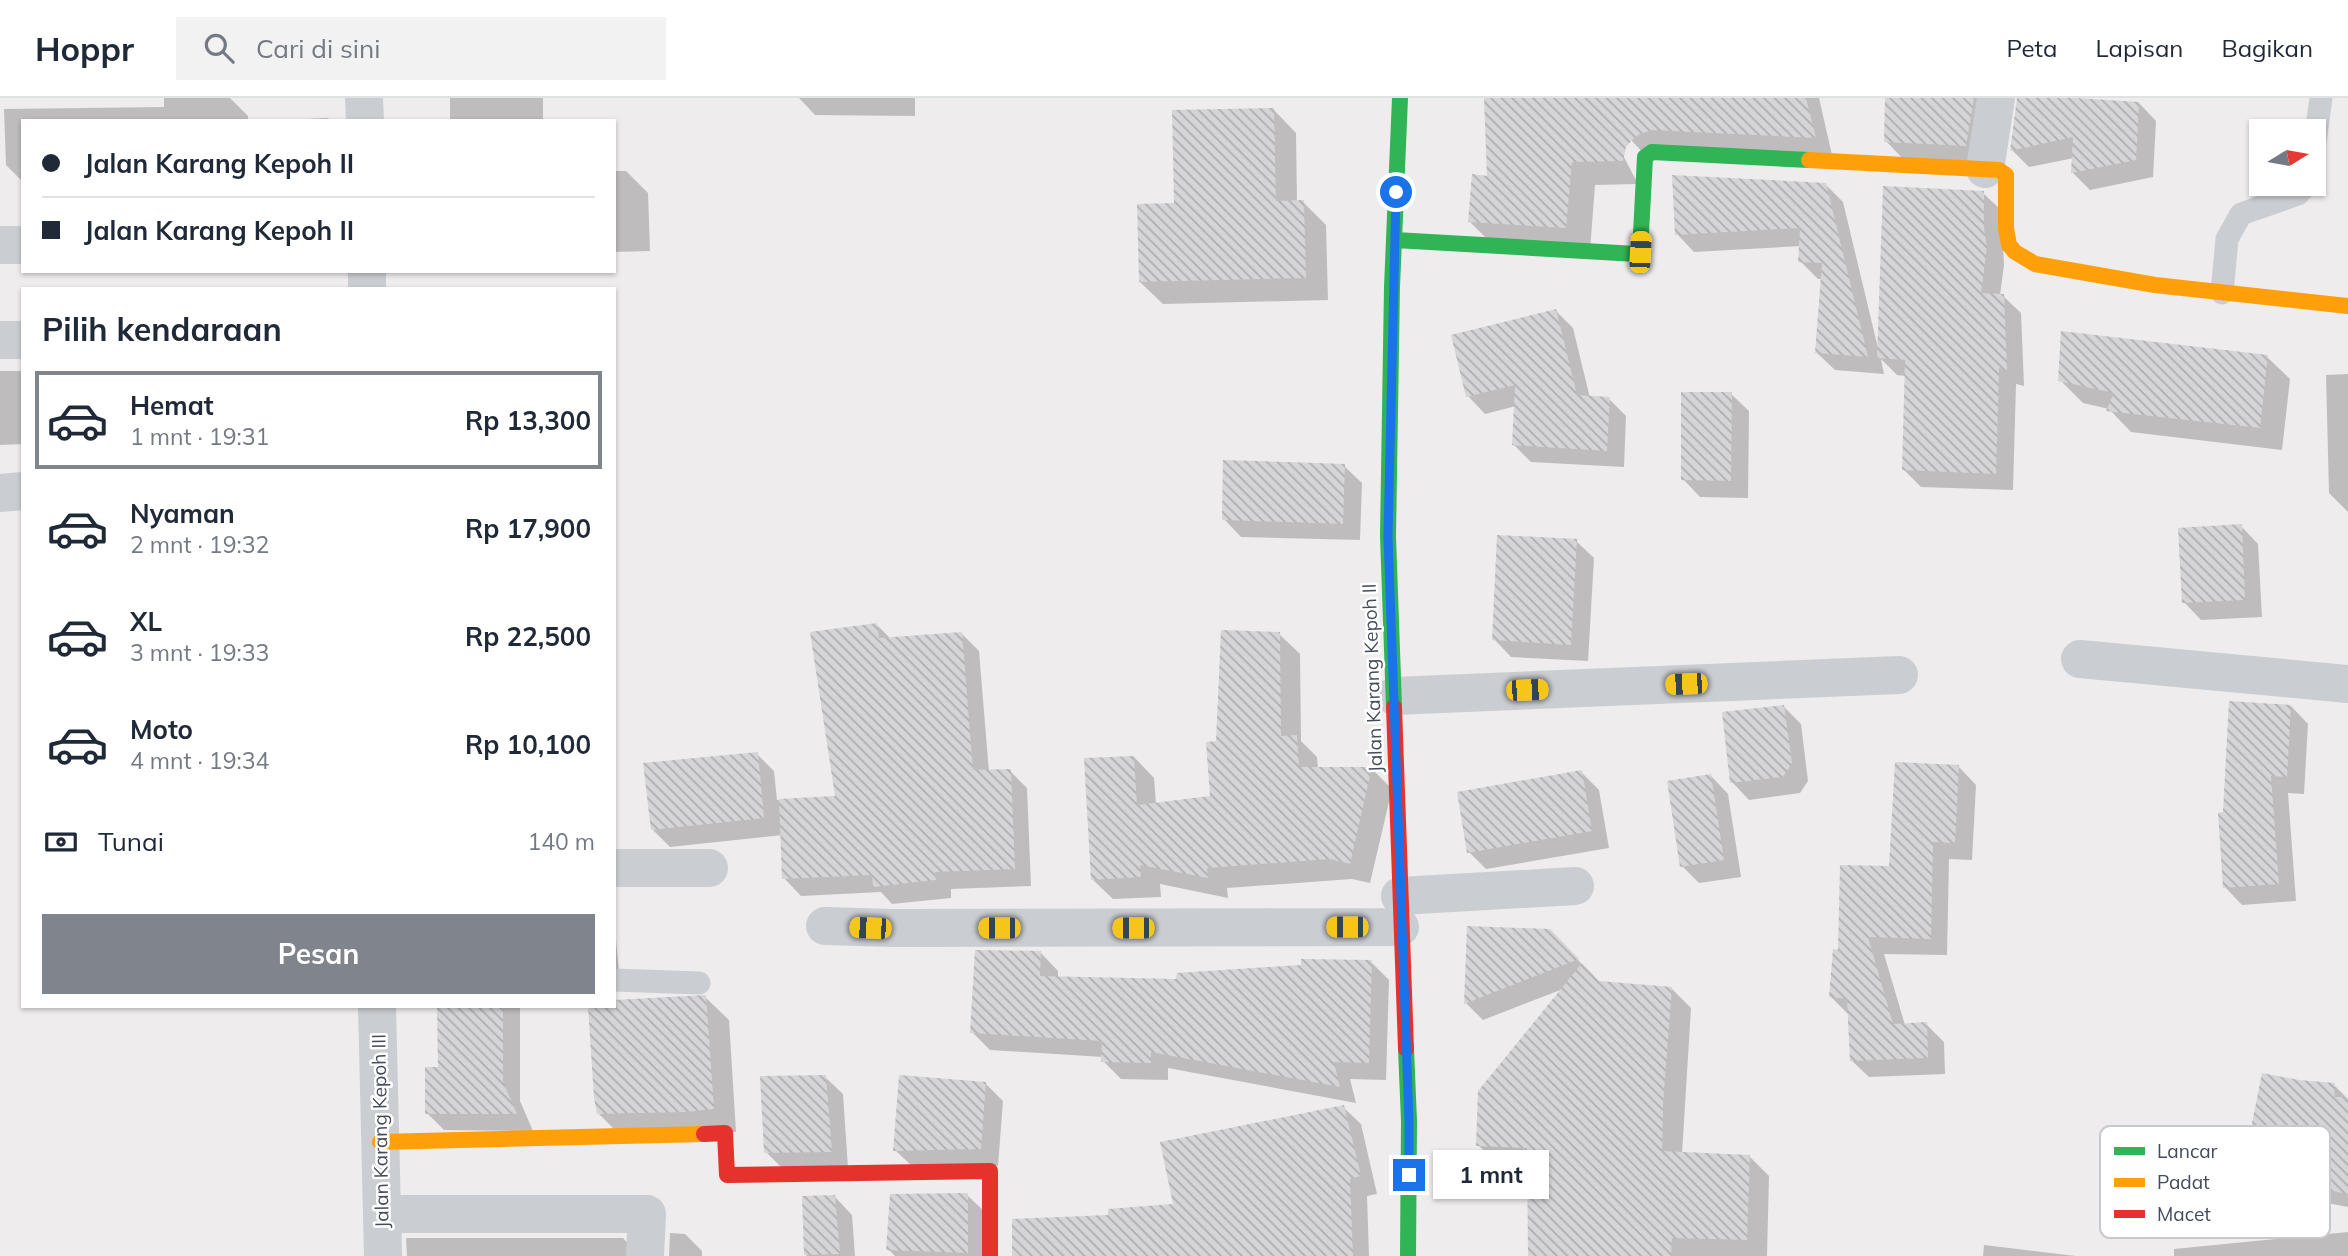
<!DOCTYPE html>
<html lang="id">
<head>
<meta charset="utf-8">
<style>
	:root { --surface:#fff; --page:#f2f2f3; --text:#1f2937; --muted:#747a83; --line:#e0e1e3; --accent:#7f848d }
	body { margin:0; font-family:Mulish,sans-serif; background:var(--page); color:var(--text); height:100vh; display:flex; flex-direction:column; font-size:26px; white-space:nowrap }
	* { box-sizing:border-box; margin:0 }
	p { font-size:23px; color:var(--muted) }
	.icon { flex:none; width:38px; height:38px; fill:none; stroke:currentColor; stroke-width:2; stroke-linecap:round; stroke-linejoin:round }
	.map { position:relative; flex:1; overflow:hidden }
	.panel { position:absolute; left:21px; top:189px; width:595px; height:721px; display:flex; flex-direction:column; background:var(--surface); border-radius:0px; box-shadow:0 2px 5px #0004 }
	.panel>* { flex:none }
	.guide { position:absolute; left:21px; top:21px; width:595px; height:154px; border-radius:0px; box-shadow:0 2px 5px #0004; display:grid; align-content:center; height:154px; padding:0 21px; background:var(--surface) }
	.needle { width:46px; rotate:79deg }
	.tools { position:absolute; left:2249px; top:21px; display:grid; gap:14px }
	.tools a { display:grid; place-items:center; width:77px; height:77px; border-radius:0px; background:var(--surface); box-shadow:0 2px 5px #0004; font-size:35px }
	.end { position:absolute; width:32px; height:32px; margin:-16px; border:9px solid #1a73e8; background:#fff; box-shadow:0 0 0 4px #fff }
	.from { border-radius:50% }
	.bubble { position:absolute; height:49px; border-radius:0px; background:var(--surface); box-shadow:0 2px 5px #0004; font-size:23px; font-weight:700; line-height:49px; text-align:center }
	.car { position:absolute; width:21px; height:42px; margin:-21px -10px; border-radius:9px; box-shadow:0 0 5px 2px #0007; background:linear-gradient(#f5c518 24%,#345 0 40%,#f5c518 0 76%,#345 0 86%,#f5c518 0) }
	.guide b { display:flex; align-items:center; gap:24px; height:66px; font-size:26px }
	.guide b+b { border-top:2px solid var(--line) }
	.guide i { width:18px; height:18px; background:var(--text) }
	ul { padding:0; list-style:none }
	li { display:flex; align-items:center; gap:21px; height:98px; margin:0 14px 10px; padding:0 7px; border:4px solid transparent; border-radius:0px }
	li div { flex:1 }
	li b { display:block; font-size:26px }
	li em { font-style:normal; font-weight:700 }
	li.on { border-color:var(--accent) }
	li>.icon { width:63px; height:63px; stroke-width:1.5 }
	h2 { padding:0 21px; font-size:32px; line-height:84px }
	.pay { display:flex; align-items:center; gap:18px; height:77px; padding:0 21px; font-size:26px }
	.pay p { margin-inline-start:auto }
	.primary-button { display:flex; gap:14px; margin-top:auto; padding:14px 21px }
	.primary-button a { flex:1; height:80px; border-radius:0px; background:var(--accent); color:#fff; font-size:28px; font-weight:700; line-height:80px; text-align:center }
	header { display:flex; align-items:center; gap:42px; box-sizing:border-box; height:98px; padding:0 35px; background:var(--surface); border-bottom:2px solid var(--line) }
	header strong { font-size:33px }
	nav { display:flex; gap:38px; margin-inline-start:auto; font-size:24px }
	.search { width:490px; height:63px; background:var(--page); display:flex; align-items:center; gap:18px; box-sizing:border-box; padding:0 24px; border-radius:0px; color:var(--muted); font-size:26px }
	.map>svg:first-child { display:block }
</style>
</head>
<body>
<header>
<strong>Hoppr</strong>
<div class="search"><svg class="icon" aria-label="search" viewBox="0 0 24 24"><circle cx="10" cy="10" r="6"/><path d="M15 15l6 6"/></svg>Cari di sini</div>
<nav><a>Peta</a><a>Lapisan</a><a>Bagikan</a></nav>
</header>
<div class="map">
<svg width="2348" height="1158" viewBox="0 0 2348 1158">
	<defs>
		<pattern id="building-back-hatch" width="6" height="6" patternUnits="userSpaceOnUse" patternTransform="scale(1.75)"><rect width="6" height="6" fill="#d5d4d7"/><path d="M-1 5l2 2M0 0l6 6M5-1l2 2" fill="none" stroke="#aeaeb1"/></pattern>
	</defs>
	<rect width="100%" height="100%" fill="#eeecec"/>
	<path fill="#0003" d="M164,0h66l18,18v5h-225v61l-17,-17 -2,-56 160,-2z
		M450,0h93v23h-93z
		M799,0h116v18l-100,-1z
		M1486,0h107l45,86 -43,1 -5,66 -96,-5 -24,-24 19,-44z
		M1634,0h185l13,57 -184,3 -16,-17z
		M1887,0h107l-11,65 -80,-4 -17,-18z
		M2019,0h46l74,5 17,18 -3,56 -63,13 -17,-17 1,-15 -45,9 -17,-17z
		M1274,12l22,23 1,69h6l23,23 2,75 -165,4 -23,-22 36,-77z
		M328,20l3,3h-76z
		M614,73h12l22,22 2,58 -36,1z
		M1826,87l17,17 35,146 105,-155 18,17 3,55 -4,30 3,1 18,17 3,73 -8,-2 -3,106 -92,-3 -17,-17 2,-94 -9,-1 -16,-16 3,15 -49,-4 -18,-17 6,-74h-5l-18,-18 1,-15 -107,6 -17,-18z
		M1556,213l17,17 17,70 19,1 17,17 -2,51 -93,-5 -17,-17 2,-39 -31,8 -17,-18z
		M2267,259l23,22 -8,71 -151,-18 -22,-23 -26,-6 -23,-23z
		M0,273h23v73l-23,1z
		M2348,276v138l-19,-19 -3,-118z
		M1731,296l18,17 -1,87 -48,-1 -17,-18z
		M1344,368l18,17 -2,57 -119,-3 -17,-18z
		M2241,428l17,18 4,73 -61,3 -17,-18z
		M1576,443l18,17 -6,103 -77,-4 -17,-18z
		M876,526l15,15 71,-5 17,17 10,121 21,-1 17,17 4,98 -80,3v9l-59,6 -11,-12 -80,4 -17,-18 -2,-43 -112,12 -17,-17 104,-76 17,17 3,29 60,-2z
		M1279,536l21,20 1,87 16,16 1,12h54l20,20 -22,94 -18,-4 -125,9 1,10 -68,-14 1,13 -48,2 -21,-20 42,-122 20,21 2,26 56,-6 5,-55z
		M2291,608l17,18 -4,70 -16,-1 8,108 -54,4 -17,-18v-73z
		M1784,609l17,17 7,57 -8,12 -51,7 -17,-18z
		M1959,669l17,18 -4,75 -23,-1 -2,96 -63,-1 21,71 21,-1 18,18 1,32 -76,3 -18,-17 -3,-46 -18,-18 10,-44 51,-84z
		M1581,674l18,18 10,58 -123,21 -17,-17z
		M1711,678l17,18 13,83 -42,6 -17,-17z
		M614,821l5,53 -5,1z
		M1568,851l31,34 72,5 20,20 -9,146 67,2 20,20 -2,80h-237l-1,-90 -31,-1 -20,-20 85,-156 -80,31 -17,-17z
		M1041,855l17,18v7l119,2 194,-18 18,18 -3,100 -36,-1 6,24 -188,-35v12l-47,-1 -18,-18v-4l-113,-7 -18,-18z
		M705,899l24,23 7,112 -114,5 -23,-23 15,-108z
		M439,908h81v95l13,30 -89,-1 -17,-17 13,-44z
		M825,979l18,17 5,74 -65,1 -17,-17z
		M2299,984l35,3 14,14v108l-87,-17 -17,-18z
		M985,985l18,18 -5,65 -85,1 -18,-17z
		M1343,1009l18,17 16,70 -10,2 2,60h-355l96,-39 65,-12z
		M967,1097l18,17v44h-90l-7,-7z
		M835,1099l17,18 3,41h-48l-1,-1z
		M2348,1134v24h-174v-7z
		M670,1135l15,1 17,17v5h-33z
		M406,1140h217l17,18h-233z
		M1984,1147l92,11h-93z"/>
	<path fill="url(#building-back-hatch)" d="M1484,0h322l10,40 -164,-8 -12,4 -8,6 -6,7 -3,14 -51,1 -6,66 -98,-6 4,-48 15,2z
		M1885,0h89l-8,48 -82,-4z
		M2017,0h59l63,4 -3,58 -65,13 2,-36 -63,14z
		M1274,10l2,93 28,-1 2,78 -167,4 -2,-78 37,-1 -2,-93z
		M1672,77l154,8 42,174 -53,-4 7,-90 -24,-1 2,-34 -125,7z
		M1883,88l101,5v37l3,19 -6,46 23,1 3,76 -8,-2 -3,106 -94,-4 3,-110 -28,-2z
		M1556,211l21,86 33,2 -3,54 -95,-6 3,-60 -49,12 -15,-62z
		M2061,233l207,24 -8,73 -154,-17 8,-18 -56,-12z
		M1681,294h51l-1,89 -50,-1z
		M1223,362l122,4 -2,60 -121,-4z
		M2242,426l3,76 -63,3 -4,-75z
		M1497,437l80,4 -6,106 -79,-5z
		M877,525l2,15 83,-6 11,138 38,-1 4,100 -80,3 1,8 -63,7 -1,-12 -90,4 -3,-80 56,-3 -25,-164z
		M1221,532l59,2 1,104 16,-1 2,32h73l-22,97 -20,-5 -123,9 1,10 -68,-13 1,12 -50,3 -7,-122 50,-2 3,49 73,-9 -4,-54 10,-1z
		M2229,603l62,4 -4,72 -16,-1 8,108 -56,4 -5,-75 5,-1z
		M1784,607l8,58 -9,14 -53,6 -8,-71z
		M758,654l6,66 -113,12 -8,-67z
		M1895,664l64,3 -4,78 -22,-1 -2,97 -63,-2 25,87 34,-2 1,36 -78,3 -3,-62 -18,-2 4,-48 5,1 2,-85 49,1z
		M1582,672l10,61 -125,22 -10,-61z
		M1711,676l13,86 -44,7 -13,-86z
		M1467,828l83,3 29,30 -115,45z
		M975,852l66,1 -1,25 136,3 1,-6 124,-8v-6l71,1 -3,103 -35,-1 6,25 -189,-35v11l-50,-1 1,-21 -132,-8z
		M1582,865l17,18 73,6 -9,118 -1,46 88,4 -3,85 -75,-2 -1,18h-143l-1,-108 -51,-2 2,-55z
		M706,897l8,114 -29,3 -88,2 -3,-16 -6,-92h26v-6z
		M437,908h66v76l14,32h-92v-47h13z
		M2262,975l37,7 36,3 -1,14h14v97l-106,-21z
		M826,977l6,77 -68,1 -4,-77z
		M899,977l87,7 -5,67 -88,2z
		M1344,1007l17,71 -11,3 3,77h-341v-37l96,-4v-6l65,-5 -13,-62z
		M968,1095v60l-82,-3 4,-56z
		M835,1097l5,59 -36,1 -2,-59z"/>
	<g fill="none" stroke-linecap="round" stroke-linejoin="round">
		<path stroke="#cacdd1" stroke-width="23" d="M2314,51l7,-51
			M2222,195l5,-54 14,-25 57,-20 9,-10
			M614,882l85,3"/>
		<path stroke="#cacdd1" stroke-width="38" d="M364,0l1,23
			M1985,71l11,-71
			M0,147h23
			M367,173v18
			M0,242h23
			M0,395l23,-2
			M2080,561l268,25
			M1394,598l505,-21
			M614,770h95
			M1400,798l175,-10
			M825,828l67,2 508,-1
			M377,908l6,250
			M382,1116h265l-2,42"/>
		<path stroke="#30b455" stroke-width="16" d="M1395,142l241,14 4,-2 5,-95 7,-5 157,8
			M1394,609l-6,-171 4,-249 8,-189
			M1406,951l3,72 -1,135"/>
		<path stroke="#ff9f0a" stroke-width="16" d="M1809,62l190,10 7,5v53l3,17 6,7 20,12 120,21 193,21
			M380,1044l324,-8"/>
		<path stroke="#e5322d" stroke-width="16" d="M1394,609l12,342
			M704,1036l21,-1 2,42 263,-4v85"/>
	</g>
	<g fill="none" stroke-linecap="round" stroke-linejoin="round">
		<path stroke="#1a73e8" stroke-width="9" d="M1396,94l-8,344 21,585v54"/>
	</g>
	<g text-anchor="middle" stroke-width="5" stroke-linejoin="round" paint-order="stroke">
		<g font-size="19" fill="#434c5a" stroke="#fff">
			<text transform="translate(1372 580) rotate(-92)" y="7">Jalan Karang Kepoh II</text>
			<text transform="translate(380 1033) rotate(-91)" y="7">Jalan Karang Kepoh III</text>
		</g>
	</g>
	<rect x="2100" y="1028" width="230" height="112" rx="10" fill="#fff" stroke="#c7c9ce" stroke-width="2"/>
	<rect x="2114" y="1049" width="31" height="8" fill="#30b455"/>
	<rect x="2114" y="1080" width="31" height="9" fill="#ff9f0a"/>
	<rect x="2114" y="1112" width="31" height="8" fill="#e5322d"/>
	<g font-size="19" fill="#434c5a">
		<text x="2157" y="1060">Lancar</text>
		<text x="2157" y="1091">Padat</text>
		<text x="2157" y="1123">Macet</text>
	</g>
</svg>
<div class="tools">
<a><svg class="needle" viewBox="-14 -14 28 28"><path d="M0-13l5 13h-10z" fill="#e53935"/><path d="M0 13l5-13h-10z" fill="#747a83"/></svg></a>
</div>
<i class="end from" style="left:1396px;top:94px"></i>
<i class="end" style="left:1409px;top:1077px"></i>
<div class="bubble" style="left:1433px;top:1052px;width:116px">1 mnt</div>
<i class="car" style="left:1640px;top:154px;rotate:3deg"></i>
<i class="car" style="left:1686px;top:586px;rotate:268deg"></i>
<i class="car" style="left:1527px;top:592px;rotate:88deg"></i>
<i class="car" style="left:1347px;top:829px;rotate:270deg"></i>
<i class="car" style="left:870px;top:830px;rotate:272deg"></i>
<i class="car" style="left:999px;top:830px;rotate:270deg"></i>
<i class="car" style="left:1133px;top:830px;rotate:270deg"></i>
<div class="guide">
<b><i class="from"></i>Jalan Karang Kepoh II</b>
<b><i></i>Jalan Karang Kepoh II</b>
</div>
<section class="panel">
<h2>Pilih kendaraan</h2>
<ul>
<li class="on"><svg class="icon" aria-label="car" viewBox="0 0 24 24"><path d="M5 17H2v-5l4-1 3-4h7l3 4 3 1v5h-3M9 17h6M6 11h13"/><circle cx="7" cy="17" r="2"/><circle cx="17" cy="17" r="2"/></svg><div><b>Hemat</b><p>1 mnt · 19:31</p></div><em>Rp 13,300</em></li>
<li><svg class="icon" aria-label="car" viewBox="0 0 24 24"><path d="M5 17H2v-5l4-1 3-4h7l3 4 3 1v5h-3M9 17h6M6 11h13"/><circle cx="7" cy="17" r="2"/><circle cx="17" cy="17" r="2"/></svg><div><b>Nyaman</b><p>2 mnt · 19:32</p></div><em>Rp 17,900</em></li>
<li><svg class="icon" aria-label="car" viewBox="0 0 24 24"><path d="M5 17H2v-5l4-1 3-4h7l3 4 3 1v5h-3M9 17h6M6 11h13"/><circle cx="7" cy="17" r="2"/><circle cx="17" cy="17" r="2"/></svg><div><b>XL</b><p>3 mnt · 19:33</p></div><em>Rp 22,500</em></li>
<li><svg class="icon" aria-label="car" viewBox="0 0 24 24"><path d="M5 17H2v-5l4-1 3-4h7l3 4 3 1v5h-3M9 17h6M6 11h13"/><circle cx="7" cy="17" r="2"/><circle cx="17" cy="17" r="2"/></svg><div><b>Moto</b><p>4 mnt · 19:34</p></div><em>Rp 10,100</em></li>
</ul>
<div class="pay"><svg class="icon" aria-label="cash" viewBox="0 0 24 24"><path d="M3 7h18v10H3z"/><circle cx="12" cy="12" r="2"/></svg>Tunai<p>140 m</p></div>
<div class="primary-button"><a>Pesan</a></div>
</section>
</div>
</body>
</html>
